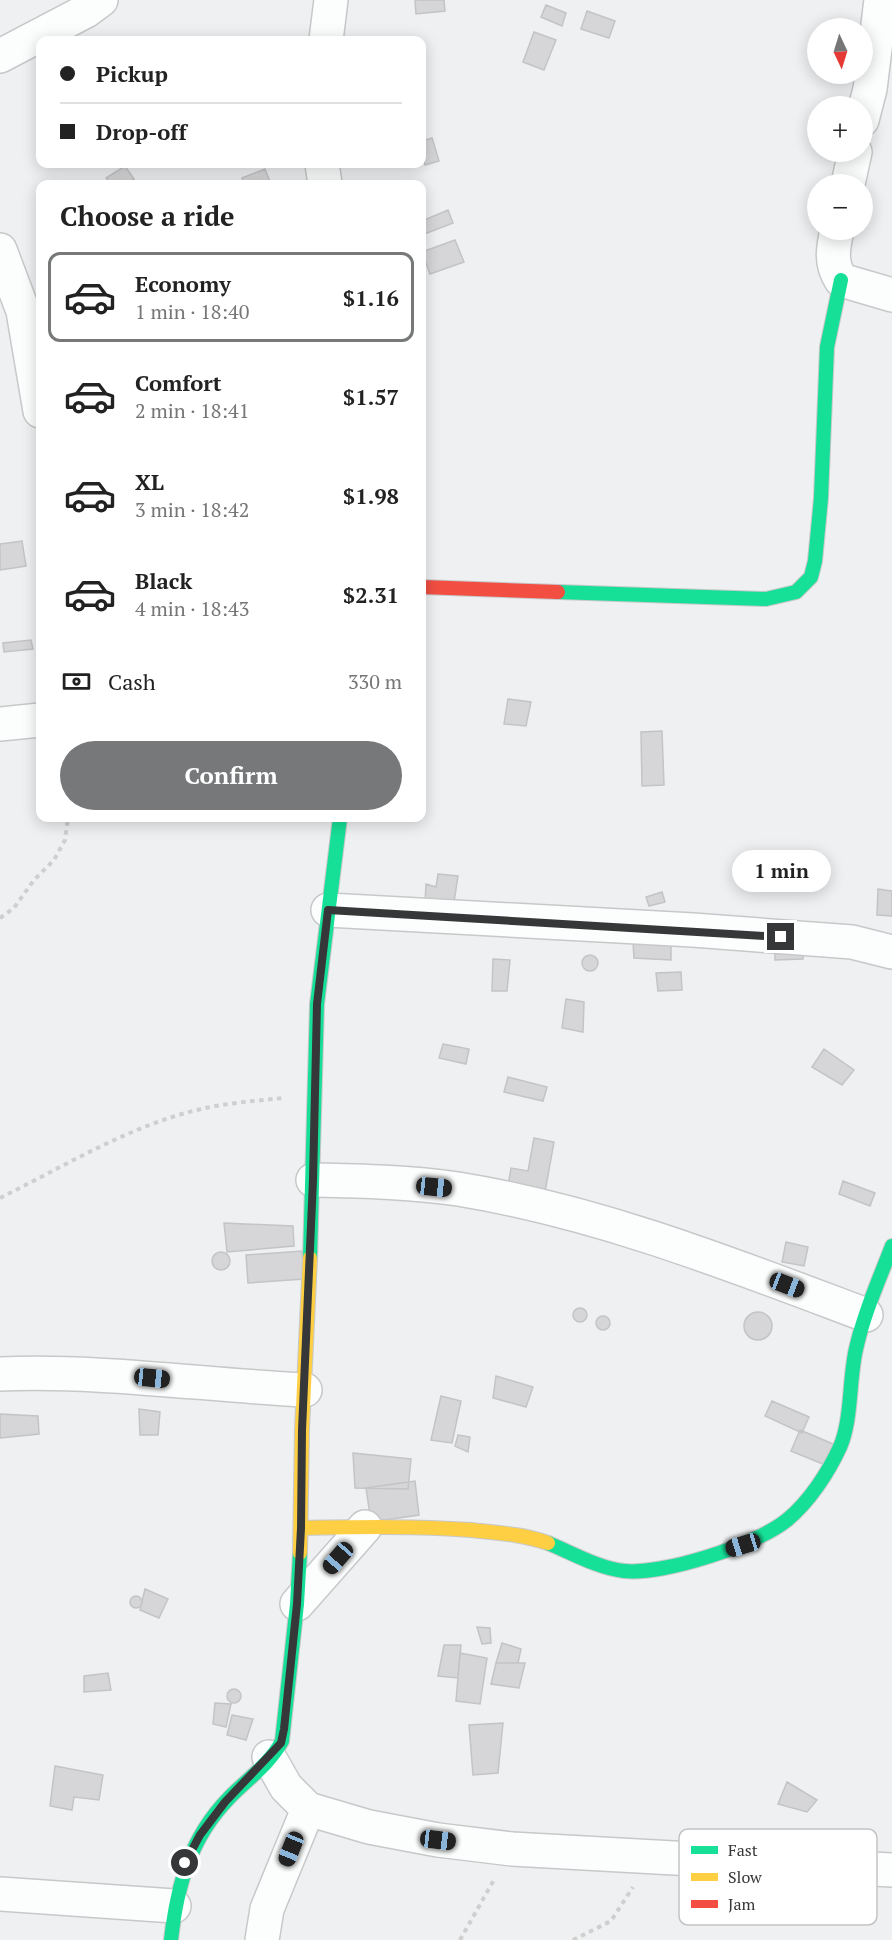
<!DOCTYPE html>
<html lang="en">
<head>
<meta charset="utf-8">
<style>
	:root { --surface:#fff; --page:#f2f2f2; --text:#222; --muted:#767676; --line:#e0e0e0; --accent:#767879 }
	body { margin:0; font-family:"PT Serif",serif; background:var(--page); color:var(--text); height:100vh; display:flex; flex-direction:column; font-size:22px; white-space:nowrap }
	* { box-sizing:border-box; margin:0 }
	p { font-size:20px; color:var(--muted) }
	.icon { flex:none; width:33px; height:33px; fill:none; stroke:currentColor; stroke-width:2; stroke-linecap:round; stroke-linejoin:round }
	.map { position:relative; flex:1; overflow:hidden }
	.drawer { position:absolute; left:36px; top:180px; width:390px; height:642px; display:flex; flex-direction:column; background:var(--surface); border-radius:12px; box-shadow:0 3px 15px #0003 }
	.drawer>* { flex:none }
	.top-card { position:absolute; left:36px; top:36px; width:390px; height:132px; border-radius:12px; box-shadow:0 3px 15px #0003; display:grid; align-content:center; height:132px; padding:0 24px; background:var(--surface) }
	.needle { width:39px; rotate:176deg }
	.tools { position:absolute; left:807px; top:18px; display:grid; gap:12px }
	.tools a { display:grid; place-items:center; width:66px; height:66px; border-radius:50%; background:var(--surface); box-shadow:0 3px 15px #0003; font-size:30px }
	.end { position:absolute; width:27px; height:27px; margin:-14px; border:8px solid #363738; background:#fff; box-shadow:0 0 0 3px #fff }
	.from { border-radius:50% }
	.bubble { position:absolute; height:42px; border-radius:21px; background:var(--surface); box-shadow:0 3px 15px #0003; font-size:20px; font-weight:700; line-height:42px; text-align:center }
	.car { position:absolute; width:18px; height:36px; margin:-18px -9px; border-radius:8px; box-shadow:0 0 4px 2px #0007; background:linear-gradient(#222 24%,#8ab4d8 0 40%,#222 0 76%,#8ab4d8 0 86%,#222 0) }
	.top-card b { display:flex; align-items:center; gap:21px; height:57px; font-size:22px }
	.top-card b+b { border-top:2px solid var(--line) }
	.top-card i { width:15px; height:15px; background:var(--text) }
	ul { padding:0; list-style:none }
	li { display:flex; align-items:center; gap:18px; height:90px; margin:0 12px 9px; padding:0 12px; border:3px solid transparent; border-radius:12px }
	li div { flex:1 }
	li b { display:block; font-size:22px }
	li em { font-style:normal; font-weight:700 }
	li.current { border-color:var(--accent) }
	li>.icon { width:54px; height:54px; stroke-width:1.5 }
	h2 { padding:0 24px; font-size:27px; line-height:72px }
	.pay { display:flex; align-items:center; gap:15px; height:66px; padding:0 24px; font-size:22px }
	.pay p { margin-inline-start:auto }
	.button { display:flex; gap:12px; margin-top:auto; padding:12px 24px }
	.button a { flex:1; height:69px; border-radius:36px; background:var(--accent); color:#fff; font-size:24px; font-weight:700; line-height:69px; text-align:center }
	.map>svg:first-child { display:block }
</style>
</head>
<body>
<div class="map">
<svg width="892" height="1940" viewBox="0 0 892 1940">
	<rect width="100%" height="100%" fill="#eef0f2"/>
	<path fill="#d6d6d8" stroke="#c3c4c6" stroke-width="1.5" d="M415,0h29l1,11 -29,3z
		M546,5l20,8 -4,13 -21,-9z
		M587,11l28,10 -6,17 -28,-9z
		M534,32l22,8 -12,30 -21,-8z
		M432,138l7,23 -14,4 -3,-13v-11z
		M125,166l9,13 -9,5h-14l-5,-6z
		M265,169l6,15h-27l-2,-6z
		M448,210l5,13 -31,12v-14z
		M455,240l9,22 -34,12 -8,-22z
		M22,541l4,25 -26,4v-26z
		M31,640l2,9 -29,3 -1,-9z
		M508,699l23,3 -5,24 -22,-2z
		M662,731l2,54 -22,1 -1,-54z
		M438,874l20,2 -4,26 -29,1 1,-19 10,3z
		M878,889l14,2v25l-15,-1z
		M662,892l3,10 -16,4 -3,-9z
		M633,942l38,3v15l-37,-2z
		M775,944h28v15l-28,1z
		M582 963a8 8 0 1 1 16 0a8 8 0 1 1-16 0Z
		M493,959l17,1 -3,31h-15z
		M681,972l1,18 -24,1 -2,-18z
		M566,999l18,3 -1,30 -21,-4z
		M443,1044l26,5 -3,15 -27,-6z
		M824,1049l30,21 -12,15 -30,-18z
		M508,1077l39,10 -4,14 -39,-9z
		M534,1138l20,4 -9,50 -37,-6 3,-18 17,3z
		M843,1181l32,12 -5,13 -31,-12z
		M224,1223l69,3 1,20 -67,6z
		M786,1242l22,5 -4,19 -22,-4z
		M302,1251l2,28 -56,4 -2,-28z
		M212 1261a9 9 0 1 1 18 0a9 9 0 1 1-18 0Z
		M573 1315a7 7 0 1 1 14 0a7 7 0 1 1-14 0Z
		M744 1326a14 14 0 1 1 28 0a14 14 0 1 1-28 0Z
		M596 1323a7 7 0 1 1 14 0a7 7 0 1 1-14 0Z
		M496,1376l37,11 -7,20 -33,-9z
		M441,1396l20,5 -9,42 -21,-3z
		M772,1401l37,16 -7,16 -37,-17z
		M139,1409l21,3 -2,23h-18z
		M0,1414l38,2 1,18 -39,4z
		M800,1430l38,16 -8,21 -39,-16z
		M458,1435l12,2 -2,15 -13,-6z
		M353,1453l58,6 -3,30 -53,-1z
		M415,1481l4,34 -48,7 -5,-34z
		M145,1589l23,10 -9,19 -19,-8z
		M130 1602a6 6 0 1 1 12 0a6 6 0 1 1-12 0Z
		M477,1627l13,1 1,15 -9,1z
		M502,1643l19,6 -3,14h-22z
		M444,1645h17l-3,33 -20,-2z
		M460,1653l27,5 -7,46 -24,-3z
		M496,1663h29l-6,25 -28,-4z
		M108,1673l3,17 -27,2v-16z
		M227 1696a7 7 0 1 1 14 0a7 7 0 1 1-14 0Z
		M215,1703l16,1 -5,23 -13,-3z
		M232,1715l21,4 -7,21 -19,-5z
		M503,1723l-5,50 -25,2 -4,-50z
		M55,1766l48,9 -4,25 -25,-3 -2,13 -22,-4z
		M787,1782l30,18 -10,12 -29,-8z"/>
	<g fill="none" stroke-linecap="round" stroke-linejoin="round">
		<defs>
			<path id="street" d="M326,40l5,-40
				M0,56l86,-45 15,-11
				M862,120l8,-31 11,-89
				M322,164l3,20
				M848,184l7,-32
				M837,230c-4,18 -7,33 4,50l51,15
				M0,250l23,61 17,100
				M0,724l40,-4
				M328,910l365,20 159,12 40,10
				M313,1180c49,1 97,2 145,9 141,23 275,76 408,126
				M0,1374c102,-4 203,11 305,16
				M297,1604l68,-77
				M269,1757l17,30 22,22 61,18 69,13 74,9 380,21
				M0,1894l174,12
				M262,1940l5,-31 41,-100"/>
			<path id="fast" d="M558,592l208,7 30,-7 15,-15 4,-16 6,-63 6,-151 14,-67
				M310,1258l7,-254 23,-186
				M548,1543c24,10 50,25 76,28 40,4 132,-26 163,-51 22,-18 41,-47 53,-73 12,-27 9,-69 16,-98 8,-36 23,-69 36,-103
				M171,1940c6,-54 19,-102 58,-142 17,-18 40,-33 53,-57l15,-137 3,-51"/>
			<path id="slow" d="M301,1528c57,-1 114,-2 170,2 27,3 51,4 77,13
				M300,1553l2,-124 8,-171"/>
			<path id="jam" d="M422,587l136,5"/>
		</defs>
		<use href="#street" stroke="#c7c8ca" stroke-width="36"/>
		<use href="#fast" stroke="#c7c8ca" stroke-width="16"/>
		<use href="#slow" stroke="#c7c8ca" stroke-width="16"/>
		<use href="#jam" stroke="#c7c8ca" stroke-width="16"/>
		<path stroke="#cfcfcf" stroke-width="4" stroke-dasharray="4.5 4.5" stroke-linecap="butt" d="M0,918l14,-10 20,-28 20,-20 11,-20 3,-22
			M0,1198c63,-31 127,-71 197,-88 28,-7 58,-9 86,-12
			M460,1940l35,-62
			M573,1940l38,-19 22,-34"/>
		<use href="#street" stroke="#fcfdfd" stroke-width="33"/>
		<use href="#fast" stroke="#16e098" stroke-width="14"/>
		<use href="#slow" stroke="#ffcf43" stroke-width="14"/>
		<use href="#jam" stroke="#f24e42" stroke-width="14"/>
	</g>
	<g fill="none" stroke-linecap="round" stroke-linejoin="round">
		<path stroke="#363738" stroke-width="8" d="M185,1863l15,-28 25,-33 56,-59 3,-14 13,-125 4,-76 1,-98 11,-250 4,-176 11,-94 453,27"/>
	</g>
	<rect x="679" y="1829" width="198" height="96" rx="9" fill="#fff" stroke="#c3c3c3" stroke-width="1.5"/>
	<rect x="691" y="1846" width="27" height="8" fill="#16e098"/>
	<rect x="691" y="1873" width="27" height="8" fill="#ffcf43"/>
	<rect x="691" y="1900" width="27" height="8" fill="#f24e42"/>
	<g font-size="16" fill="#363738">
		<text x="728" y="1856">Fast</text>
		<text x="728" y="1883">Slow</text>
		<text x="728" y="1910">Jam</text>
	</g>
</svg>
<div class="tools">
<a><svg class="needle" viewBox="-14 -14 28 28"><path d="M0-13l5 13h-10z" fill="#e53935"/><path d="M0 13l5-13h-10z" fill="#767676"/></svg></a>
<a>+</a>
<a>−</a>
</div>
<i class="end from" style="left:185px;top:1863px"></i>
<i class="end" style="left:781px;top:937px"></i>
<div class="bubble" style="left:732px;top:850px;width:99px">1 min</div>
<i class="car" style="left:434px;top:1187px;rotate:96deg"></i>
<i class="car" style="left:787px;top:1285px;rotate:111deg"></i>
<i class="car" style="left:152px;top:1378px;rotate:96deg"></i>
<i class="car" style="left:743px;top:1545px;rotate:253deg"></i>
<i class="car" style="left:338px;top:1558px;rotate:221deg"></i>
<i class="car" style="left:438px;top:1840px;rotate:97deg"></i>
<i class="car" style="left:291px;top:1849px;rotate:202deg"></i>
<div class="top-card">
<b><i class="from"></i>Pickup</b>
<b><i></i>Drop-off</b>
</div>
<section class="drawer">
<h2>Choose a ride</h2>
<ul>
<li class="current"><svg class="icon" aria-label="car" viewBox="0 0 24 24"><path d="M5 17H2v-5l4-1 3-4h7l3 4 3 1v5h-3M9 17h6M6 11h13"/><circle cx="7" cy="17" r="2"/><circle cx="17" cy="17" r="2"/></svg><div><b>Economy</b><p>1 min · 18:40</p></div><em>$1.16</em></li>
<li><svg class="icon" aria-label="car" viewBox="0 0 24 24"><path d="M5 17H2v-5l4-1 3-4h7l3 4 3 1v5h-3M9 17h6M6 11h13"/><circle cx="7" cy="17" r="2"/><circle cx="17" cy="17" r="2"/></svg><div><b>Comfort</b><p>2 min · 18:41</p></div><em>$1.57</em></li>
<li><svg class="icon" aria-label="car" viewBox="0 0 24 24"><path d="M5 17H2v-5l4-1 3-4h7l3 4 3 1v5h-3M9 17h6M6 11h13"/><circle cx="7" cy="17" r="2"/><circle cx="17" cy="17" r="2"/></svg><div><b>XL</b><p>3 min · 18:42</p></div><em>$1.98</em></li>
<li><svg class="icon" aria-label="car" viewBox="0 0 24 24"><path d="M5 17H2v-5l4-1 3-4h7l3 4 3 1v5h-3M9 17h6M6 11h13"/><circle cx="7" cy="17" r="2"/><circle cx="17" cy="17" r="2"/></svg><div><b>Black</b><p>4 min · 18:43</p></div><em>$2.31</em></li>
</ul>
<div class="pay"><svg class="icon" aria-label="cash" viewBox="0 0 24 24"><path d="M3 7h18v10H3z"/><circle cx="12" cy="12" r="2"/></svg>Cash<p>330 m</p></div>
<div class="button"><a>Confirm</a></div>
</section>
</div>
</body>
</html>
